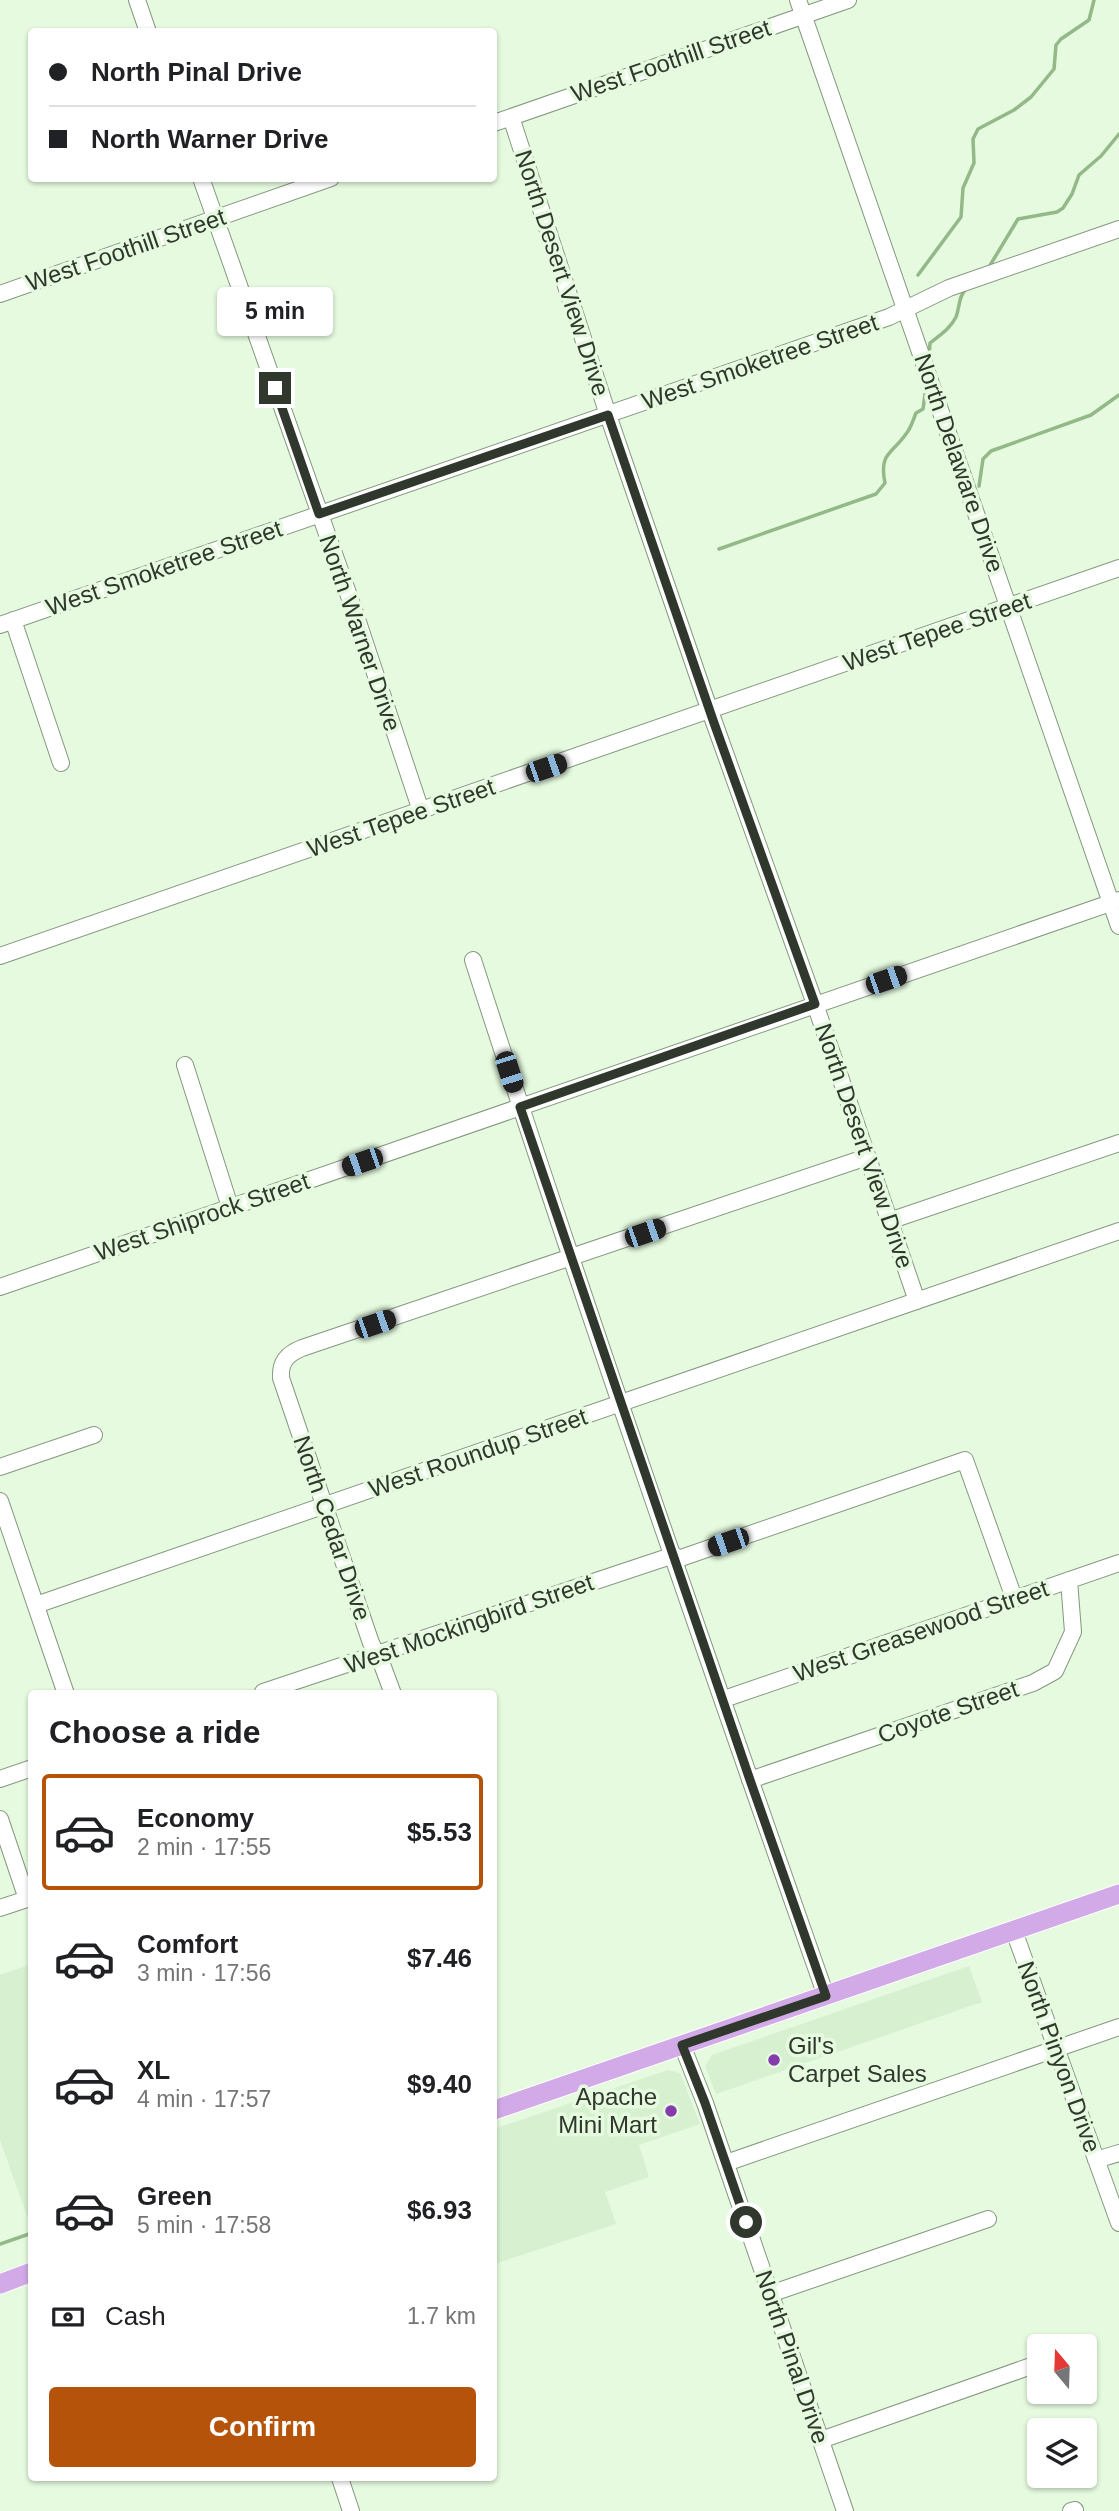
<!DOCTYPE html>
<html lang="en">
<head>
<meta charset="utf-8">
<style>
	:root { --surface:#fff; --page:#f6f6f6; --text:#202124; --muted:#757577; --line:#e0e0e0; --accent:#b45309 }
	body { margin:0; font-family:Helvetica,sans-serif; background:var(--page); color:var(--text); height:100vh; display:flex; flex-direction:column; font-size:26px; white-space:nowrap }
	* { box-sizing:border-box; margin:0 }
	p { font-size:23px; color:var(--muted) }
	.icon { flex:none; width:38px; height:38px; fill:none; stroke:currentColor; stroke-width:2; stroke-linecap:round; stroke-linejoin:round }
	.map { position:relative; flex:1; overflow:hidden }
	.drawer { position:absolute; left:28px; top:1690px; width:469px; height:791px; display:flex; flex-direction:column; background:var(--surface); border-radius:7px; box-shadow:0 2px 5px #0004 }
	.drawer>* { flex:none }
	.banner { position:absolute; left:28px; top:28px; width:469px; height:154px; border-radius:7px; box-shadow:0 2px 5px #0004; display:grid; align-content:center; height:154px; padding:0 21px; background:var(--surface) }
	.needle { width:46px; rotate:341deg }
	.fabs { position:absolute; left:1027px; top:2334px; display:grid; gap:14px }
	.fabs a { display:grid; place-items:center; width:70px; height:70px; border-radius:7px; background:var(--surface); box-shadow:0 2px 5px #0004; font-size:35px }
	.end { position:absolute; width:32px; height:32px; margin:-16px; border:9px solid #30382e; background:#fff; box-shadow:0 0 0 4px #fff }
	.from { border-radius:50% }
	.bubble { position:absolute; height:49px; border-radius:7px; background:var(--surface); box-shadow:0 2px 5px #0004; font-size:23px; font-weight:700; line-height:49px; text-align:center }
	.car { position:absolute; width:21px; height:42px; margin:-21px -10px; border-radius:9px; box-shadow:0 0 5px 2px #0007; background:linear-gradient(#222 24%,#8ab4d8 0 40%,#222 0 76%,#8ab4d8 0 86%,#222 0) }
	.banner b { display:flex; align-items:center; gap:24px; height:66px; font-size:26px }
	.banner b+b { border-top:2px solid var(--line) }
	.banner i { width:18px; height:18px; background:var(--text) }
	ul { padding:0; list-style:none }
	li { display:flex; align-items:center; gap:21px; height:116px; margin:0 14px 10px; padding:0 7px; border:4px solid transparent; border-radius:7px }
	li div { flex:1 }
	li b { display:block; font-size:26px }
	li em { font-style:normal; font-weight:700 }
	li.on { border-color:var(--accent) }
	li>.icon { width:63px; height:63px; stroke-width:1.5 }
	h2 { padding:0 21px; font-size:32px; line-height:84px }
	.pay { display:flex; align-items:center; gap:18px; height:77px; padding:0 21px; font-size:26px }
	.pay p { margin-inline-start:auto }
	.primary-button { display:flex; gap:14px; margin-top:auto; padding:14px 21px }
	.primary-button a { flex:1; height:80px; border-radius:7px; background:var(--accent); color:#fff; font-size:28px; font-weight:700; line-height:80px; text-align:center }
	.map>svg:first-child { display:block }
</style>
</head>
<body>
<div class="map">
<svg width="1119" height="2511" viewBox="0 0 1119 2511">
	<rect width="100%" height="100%" fill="#e5fadf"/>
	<path fill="#d7f1d0" d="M31,1964l1,263h-1l-31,-87v-165z
		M969,1966l13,36 -266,92 -11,-28 7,-11z
		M668,2070l12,3 20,51 -61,21 10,32 -44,15 11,32 -122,40v-135z"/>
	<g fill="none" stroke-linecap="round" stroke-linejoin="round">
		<path stroke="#93b988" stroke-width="3.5" d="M989,267l29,-48 39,-7 6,-4 9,-14 7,-19 22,-19 18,-22
			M918,275l43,-58 2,-29 11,-25 -1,-24 5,-10 36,-19 17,-13 23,-28 2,-24 5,-6 28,-19 5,-20
			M929,359l1,-16c10,-8 20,-14 26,-26 4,-10 2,-20 10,-28
			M979,486l4,-27 8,-8 100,-36 28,-20
			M719,549l157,-55 9,-11c-6,-30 6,-28 21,-49 5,-6 7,-14 10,-21l7,-4 3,-22
			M0,2244l32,-11"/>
		<defs>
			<path id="minor" d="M137,0l11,32
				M798,0l321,926
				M511,117l97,298 97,282 110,307 102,297
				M494,123l354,-123
				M201,178l154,435 66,198
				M0,294l331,-116
				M13,620l48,143
				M0,625l889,-308 60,-29 170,-59
				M0,956l1119,-388
				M473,960c112,347 232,692 353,1036
				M185,1065l45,142
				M889,1221l230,-78
				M0,1287l1119,-387
				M0,1467l94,-32
				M0,1501l66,193
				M675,1560l290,-100 49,138
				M36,1605l1083,-374
				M263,1692l411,-137
				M393,1694l-10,-27 -12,-24 -90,-265c-1,-16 6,-24 21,-30l565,-191
				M724,1699l395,-136
				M0,1779l32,-11
				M750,1780l283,-97 22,-12 18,-39 -4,-52
				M0,1819l27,80 -27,9
				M1014,1931l105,292
				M682,2045l23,58 140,408
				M1096,2160l23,-7
				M726,2163l393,-136
				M770,2294l218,-75
				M821,2440l213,-75
				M340,2478l11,33
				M1071,2511l4,-1"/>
			<path id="major" d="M494,2110l625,-216
				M0,2284l32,-12"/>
		</defs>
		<use href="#minor" stroke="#84987f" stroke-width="18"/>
		<use href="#major" stroke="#fff" stroke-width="21"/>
		<use href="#minor" stroke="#fff" stroke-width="16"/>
		<use href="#major" stroke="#d1aae7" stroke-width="19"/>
	</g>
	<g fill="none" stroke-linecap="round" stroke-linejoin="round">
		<path stroke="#30382e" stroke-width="9" d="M275,388l44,126 289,-99 106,308 101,281 -295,103 230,673 76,216 -144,49 23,58 41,119"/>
	</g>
	<g fill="#863bac" stroke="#e5fadf" stroke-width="2.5">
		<circle cx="774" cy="2060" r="7"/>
		<circle cx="671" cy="2111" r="7"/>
	</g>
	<g text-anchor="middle" stroke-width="7" stroke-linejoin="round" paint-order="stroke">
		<g font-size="24" fill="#30382e" stroke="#e5fadf">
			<text transform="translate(671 61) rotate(-19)" y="8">West Foothill Street</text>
			<text transform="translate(126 250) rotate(-19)" y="8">West Foothill Street</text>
			<text transform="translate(562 273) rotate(72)" y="8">North Desert View Drive</text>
			<text transform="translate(760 362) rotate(-19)" y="8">West Smoketree Street</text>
			<text transform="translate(959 463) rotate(71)" y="8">North Delaware Drive</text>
			<text transform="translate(164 568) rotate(-19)" y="8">West Smoketree Street</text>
			<text transform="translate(937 632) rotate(-19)" y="8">West Tepee Street</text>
			<text transform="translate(360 633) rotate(71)" y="8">North Warner Drive</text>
			<text transform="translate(401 818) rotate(-19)" y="8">West Tepee Street</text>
			<text transform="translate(864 1146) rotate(71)" y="8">North Desert View Drive</text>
			<text transform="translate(202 1217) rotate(-19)" y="8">West Shiprock Street</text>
			<text transform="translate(478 1453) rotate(-19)" y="8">West Roundup Street</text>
			<text transform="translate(332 1528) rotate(71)" y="8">North Cedar Drive</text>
			<text transform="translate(469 1624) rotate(-19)" y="8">West Mockingbird Street</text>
			<text transform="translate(921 1631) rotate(-19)" y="8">West Greasewood Street</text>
			<text transform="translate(948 1712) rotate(-19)" y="8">Coyote Street</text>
			<text transform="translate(1059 2057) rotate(70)" y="8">North Pinyon Drive</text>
			<text transform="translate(792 2357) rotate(71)" y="8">North Pinal Drive</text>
		</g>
		<g font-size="24" fill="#30382e" stroke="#e5fadf" text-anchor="start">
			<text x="788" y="2054">Gil's<tspan x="788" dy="28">Carpet Sales</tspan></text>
			<text x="657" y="2105" text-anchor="end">Apache<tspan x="657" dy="28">Mini Mart</tspan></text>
		</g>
	</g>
</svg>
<div class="fabs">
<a><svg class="needle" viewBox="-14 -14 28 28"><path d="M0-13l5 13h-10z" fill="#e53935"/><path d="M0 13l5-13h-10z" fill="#757577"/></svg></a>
<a><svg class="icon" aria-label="layers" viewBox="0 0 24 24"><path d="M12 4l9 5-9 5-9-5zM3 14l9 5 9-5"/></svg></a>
</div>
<i class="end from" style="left:746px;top:2222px"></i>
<i class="end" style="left:275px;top:388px"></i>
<div class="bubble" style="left:217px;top:287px;width:116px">5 min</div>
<i class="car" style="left:546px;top:768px;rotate:71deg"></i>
<i class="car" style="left:886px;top:980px;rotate:71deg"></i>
<i class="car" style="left:509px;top:1072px;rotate:162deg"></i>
<i class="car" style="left:362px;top:1162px;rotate:251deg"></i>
<i class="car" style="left:645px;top:1233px;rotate:71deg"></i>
<i class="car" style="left:375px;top:1324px;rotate:71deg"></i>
<i class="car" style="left:728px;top:1542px;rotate:251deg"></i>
<div class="banner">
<b><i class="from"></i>North Pinal Drive</b>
<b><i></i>North Warner Drive</b>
</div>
<section class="drawer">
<h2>Choose a ride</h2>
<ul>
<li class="on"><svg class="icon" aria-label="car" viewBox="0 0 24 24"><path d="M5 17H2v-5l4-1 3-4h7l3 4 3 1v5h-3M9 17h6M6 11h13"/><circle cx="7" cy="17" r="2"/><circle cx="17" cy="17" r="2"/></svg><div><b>Economy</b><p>2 min · 17:55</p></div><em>$5.53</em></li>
<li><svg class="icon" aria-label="car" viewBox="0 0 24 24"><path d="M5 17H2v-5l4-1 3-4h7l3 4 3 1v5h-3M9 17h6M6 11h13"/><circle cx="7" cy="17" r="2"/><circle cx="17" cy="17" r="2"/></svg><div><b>Comfort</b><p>3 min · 17:56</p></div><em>$7.46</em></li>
<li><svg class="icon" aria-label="car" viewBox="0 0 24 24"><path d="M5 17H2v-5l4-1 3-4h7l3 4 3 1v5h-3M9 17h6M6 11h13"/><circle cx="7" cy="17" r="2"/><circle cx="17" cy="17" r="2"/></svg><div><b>XL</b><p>4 min · 17:57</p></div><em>$9.40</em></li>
<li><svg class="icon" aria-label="car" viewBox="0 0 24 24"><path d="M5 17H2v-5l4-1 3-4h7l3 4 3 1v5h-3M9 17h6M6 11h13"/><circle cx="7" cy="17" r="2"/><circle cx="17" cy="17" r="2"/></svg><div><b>Green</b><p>5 min · 17:58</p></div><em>$6.93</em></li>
</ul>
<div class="pay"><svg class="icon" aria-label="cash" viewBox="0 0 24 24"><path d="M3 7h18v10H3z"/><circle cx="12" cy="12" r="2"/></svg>Cash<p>1.7 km</p></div>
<div class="primary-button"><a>Confirm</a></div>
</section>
</div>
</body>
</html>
